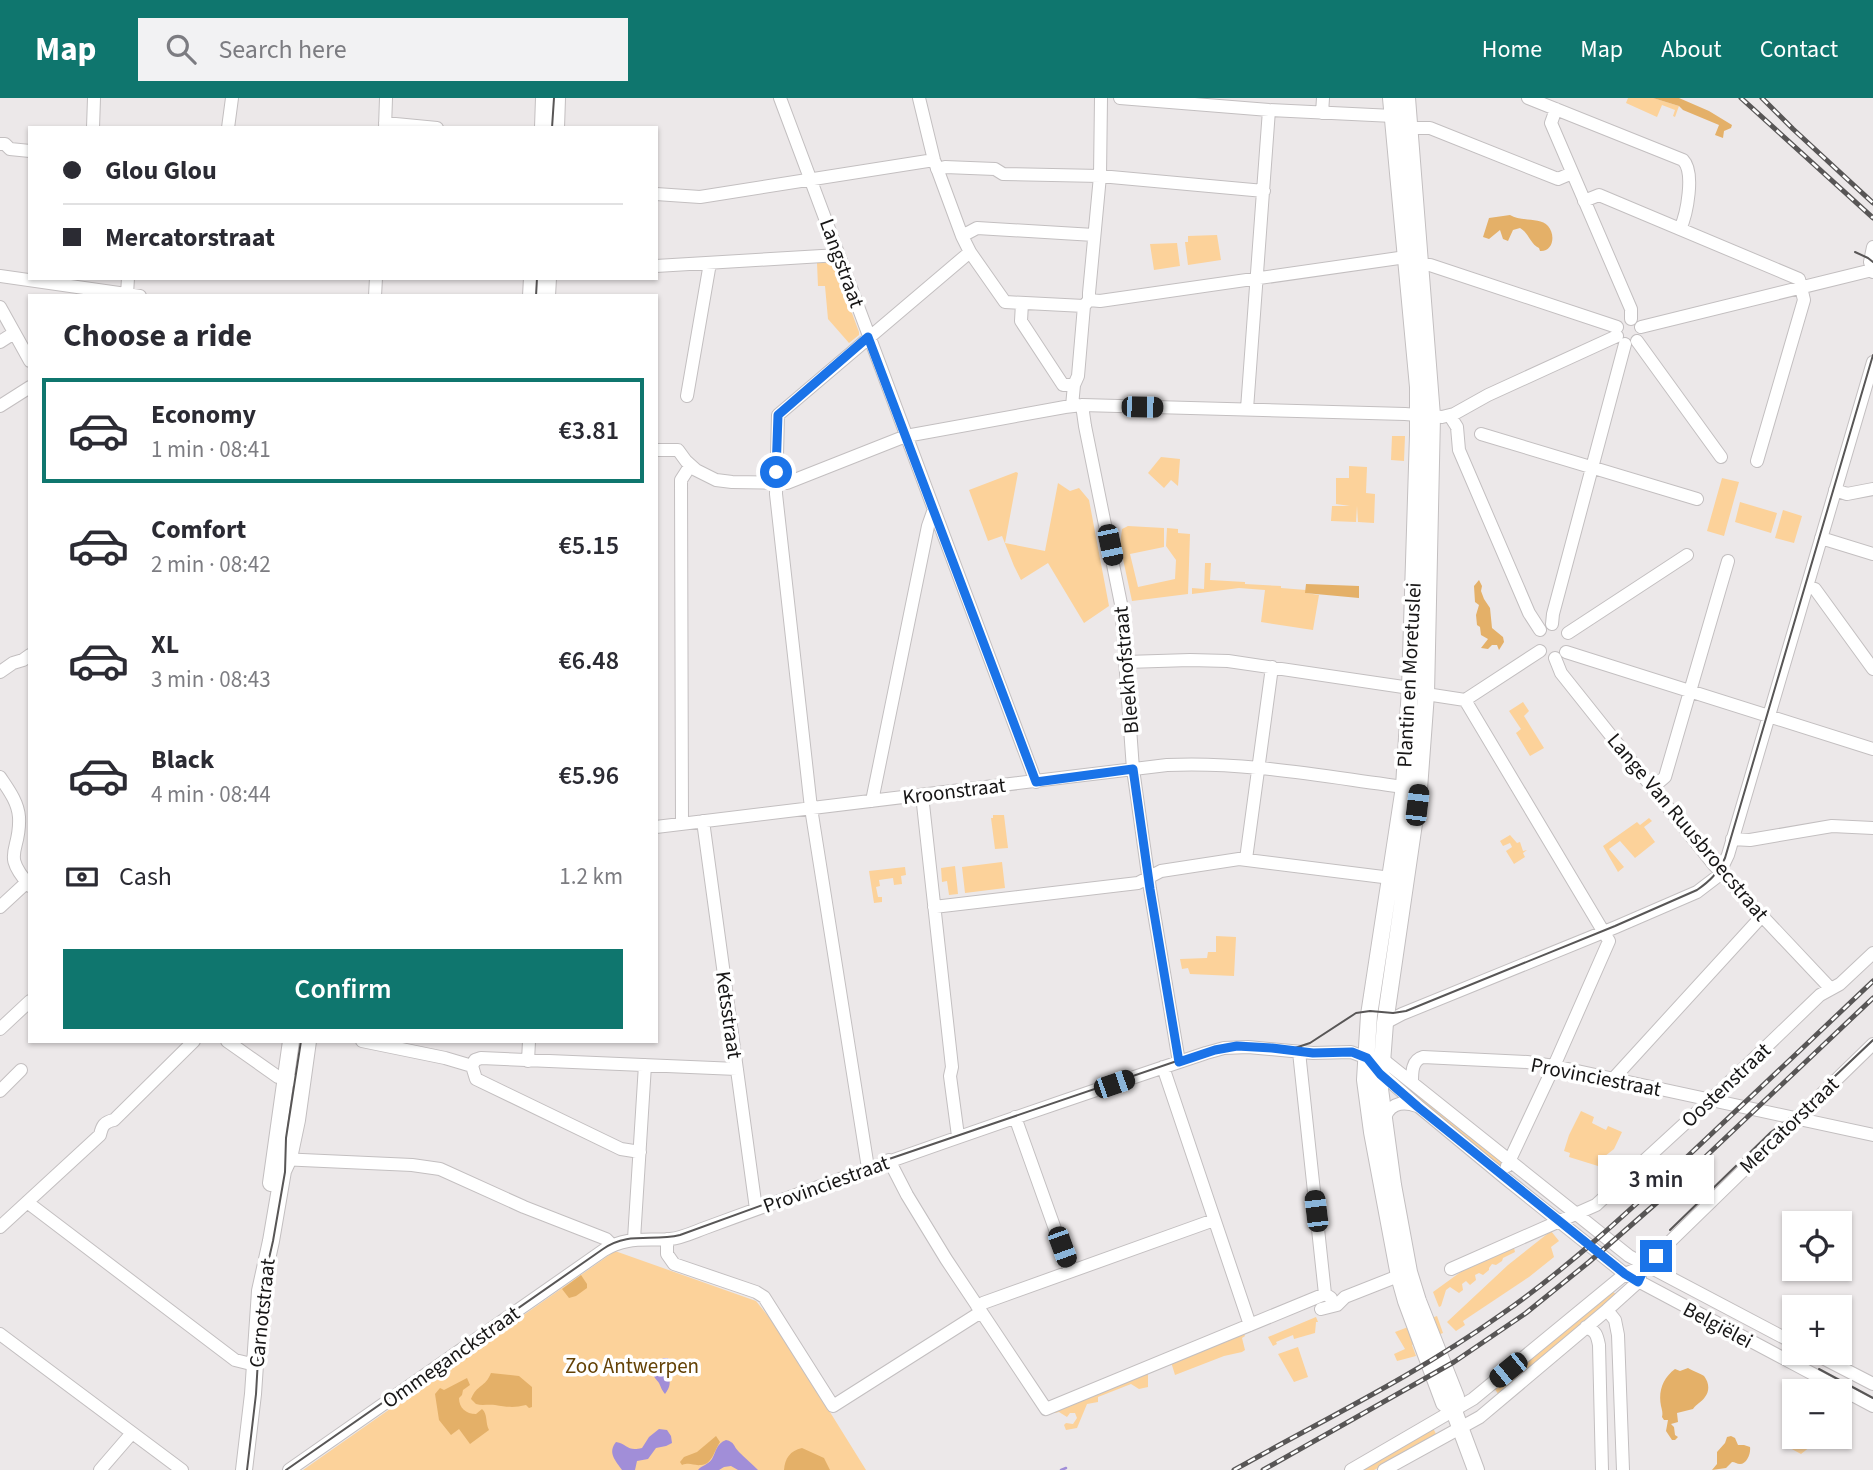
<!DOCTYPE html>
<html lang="en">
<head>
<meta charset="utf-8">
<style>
	:root { --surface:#fff; --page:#f2f2f3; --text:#2b2b33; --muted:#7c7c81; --line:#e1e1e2; --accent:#0f766e }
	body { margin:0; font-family:"Source Sans 3",sans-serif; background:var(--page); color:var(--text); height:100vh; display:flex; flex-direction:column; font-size:26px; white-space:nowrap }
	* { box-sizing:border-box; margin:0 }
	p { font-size:23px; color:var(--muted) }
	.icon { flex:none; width:38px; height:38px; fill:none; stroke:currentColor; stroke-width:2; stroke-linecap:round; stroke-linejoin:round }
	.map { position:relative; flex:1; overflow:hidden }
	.side { position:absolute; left:28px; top:196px; width:630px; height:749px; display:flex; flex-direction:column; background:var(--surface); border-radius:0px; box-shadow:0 2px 5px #0004 }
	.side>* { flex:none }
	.banner { position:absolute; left:28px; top:28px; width:630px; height:154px; border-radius:0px; box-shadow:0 2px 5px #0004; display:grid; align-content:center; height:154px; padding:0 35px; background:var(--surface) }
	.tools { position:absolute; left:1782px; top:1113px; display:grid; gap:14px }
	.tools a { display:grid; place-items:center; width:70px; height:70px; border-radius:0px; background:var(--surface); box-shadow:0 2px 5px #0004; font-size:35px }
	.end { position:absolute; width:32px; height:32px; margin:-16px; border:9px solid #1a73e8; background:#fff; box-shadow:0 0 0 4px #fff }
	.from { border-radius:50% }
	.bubble { position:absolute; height:49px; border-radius:0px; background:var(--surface); box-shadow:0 2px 5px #0004; font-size:23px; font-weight:600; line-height:49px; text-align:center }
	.car { position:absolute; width:21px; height:42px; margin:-21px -10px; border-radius:9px; box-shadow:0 0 5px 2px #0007; background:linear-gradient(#222 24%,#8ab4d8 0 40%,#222 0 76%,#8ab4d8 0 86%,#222 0) }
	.banner b { display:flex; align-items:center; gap:24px; height:66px; font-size:26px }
	.banner b+b { border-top:2px solid var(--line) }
	.banner i { width:18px; height:18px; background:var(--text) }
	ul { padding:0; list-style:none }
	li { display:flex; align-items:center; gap:21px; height:105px; margin:0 14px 10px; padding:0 21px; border:4px solid transparent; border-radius:0px }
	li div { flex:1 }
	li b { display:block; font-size:26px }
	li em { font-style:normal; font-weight:600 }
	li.active { border-color:var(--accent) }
	li>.icon { width:63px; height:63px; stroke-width:1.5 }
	h2 { padding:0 35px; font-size:32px; line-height:84px }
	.pay { display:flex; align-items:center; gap:18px; height:77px; padding:0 35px; font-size:26px }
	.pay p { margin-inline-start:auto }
	.cta { display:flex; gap:14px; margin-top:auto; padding:14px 35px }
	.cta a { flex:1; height:80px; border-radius:0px; background:var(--accent); color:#fff; font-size:28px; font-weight:600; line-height:80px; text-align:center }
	header { display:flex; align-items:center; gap:42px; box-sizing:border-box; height:98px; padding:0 35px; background:var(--accent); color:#fff }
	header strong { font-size:33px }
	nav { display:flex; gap:38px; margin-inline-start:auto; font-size:24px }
	.search { width:490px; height:63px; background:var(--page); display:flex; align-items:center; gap:18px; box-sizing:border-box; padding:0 24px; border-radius:0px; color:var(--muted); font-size:26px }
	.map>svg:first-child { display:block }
</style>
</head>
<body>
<header>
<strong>Map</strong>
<div class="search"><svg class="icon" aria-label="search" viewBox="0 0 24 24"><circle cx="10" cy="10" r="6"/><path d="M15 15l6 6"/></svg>Search here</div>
<nav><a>Home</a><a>Map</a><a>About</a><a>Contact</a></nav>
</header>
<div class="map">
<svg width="1873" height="1372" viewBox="0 0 1873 1372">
	<rect width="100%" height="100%" fill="#ece8e9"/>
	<path fill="#fcd29a" d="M1628,0h25l26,8 -4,11 -2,-1 2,-6 -13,-5 -5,12 -31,-14z
		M1217,137l4,25 -33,5 -3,-23h3v-6z
		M1177,145l3,23 -26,4 -4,-26z
		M833,164l26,70v3l-10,8 -21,-24 -3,-33h-7l-1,-23z
		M1392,338h13l-1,25 -13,-1z
		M1161,359l19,2 -2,27 -7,-6 -7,8 -16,-15z
		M1349,368l18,1 -1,26 9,1 -1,29 -16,-1 -1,-16 -1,16 -25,-1 1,-15h18l-14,-2v-26h13z
		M1016,374l2,1 -13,70 40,8 13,-68 12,8 9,-3 10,12 20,106 -25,17 -36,-60 -27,17 -7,-14 -12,-30 -14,5 -19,-51z
		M1722,380l17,4 -15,54 -17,-5z
		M1740,404l37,11 -6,20 -36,-11z
		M1783,412l19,6 -8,27 -19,-5z
		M1128,428l36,2v19l-34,7 8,33 37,-8 1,-19 -10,-14 1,-18 11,1v4l12,1 -2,60 -56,7 -12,-56 2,-16z
		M1205,465h6l-1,17 35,2v2l36,2v2l25,2v3l13,2 -6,35 -52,-8 4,-32 -26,-2 -47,6v-6l12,1z
		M1523,604l6,9 -5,5 20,32 -14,8 -14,-23 5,-4 -12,-18z
		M993,717h11l4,33 -13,1 -4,-31h2z
		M1649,720l3,3 -8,6 11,15 -20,16 -15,-17 -11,8 15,18 -6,5 -15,-26 34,-24 3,3z
		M1510,737l7,8 3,-1 3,9 4,-1 -4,3 2,4 -11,7 -8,-13 6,-4 -2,-4 -7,3 -3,-5z
		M1002,764l3,26 -40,5 -3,-26z
		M955,768l3,28 -9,1 -2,-14 -5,1 -1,-14z
		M905,769l1,8 -5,1 1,8 -8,1 -1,-7 -14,2 1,6 -4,1 2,10h4v5l-8,1 -5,-32z
		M1216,838l20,1 -2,39 -44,-2 -2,-6 -6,1 -2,-10 27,-1 1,-6h8z
		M1397,979l106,85 -4,4 -105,-85z
		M1581,1013l13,6 -2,6 14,7 2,-4 14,6 -8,17 -14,11 2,4 -4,2 -29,-9 1,-4 -6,-2 5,-16z
		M1551,1133l8,10 -8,6 3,10 -25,20 -66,44 2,4 -9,6 -9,-9 61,-57z
		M1514,1150l1,4 -12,6 -1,3 -6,4 -4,-1 -3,4v2l-6,5 -4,-2 -4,2 1,5 -6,5 -4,-4 -4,3 1,6 -4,3 -9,-6 -4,3 -5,16 -2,1 -6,-15 29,-21z
		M615,1153l141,50 23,29 87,140h-563z
		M1612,1193l5,4 -118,100 -5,-7z
		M1437,1218l6,17 -31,12 4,11 -19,5 -3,-7 11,-5 -10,-17z
		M1316,1219l2,5h-2l-1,11 -21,6 -1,-4 -17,7 1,2 -4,2 -5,-9z
		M1244,1235l1,3 -3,2 3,12 -3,2 -18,4 -49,19 -4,-13z
		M1298,1249l10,30 -14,5 -16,-28z
		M1148,1274v15l-9,2 -8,-5 -33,13v5l-11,2 -10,24 -11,2 -2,-5 2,-2 7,1 4,-6 -2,-5h-5l-3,4 -8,-5 -4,1 -2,-3z
		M1433,1330l4,8 -63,34h-14z
		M1794,1339h24l-3,6 -14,11 -13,-7z"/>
	<path fill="#e4b068" d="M1653,0h26l30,13 23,14 -1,3 -7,3 -1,7 -8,-3 4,-10 -36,-15 -4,-4z
		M1510,117c11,7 30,2 38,11 8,9 5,26 -8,25l-1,-3c-9,-4 -10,-15 -19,-20l-7,2 -5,11 -5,-2 -3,-9 -11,9 -6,-2 6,-19z
		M1479,482l3,6 -1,5 3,8 6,9 2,20 11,9 1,5 -5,8 -2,-5h-5l-4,4 -7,-1 7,-9 -7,-4 -1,-8 -3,-2 -1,-10 3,-10 -4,-3 -1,-16z
		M1306,486l53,2v12l-54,-5z
		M581,1177l6,9v4l-11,8 -7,2 -7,-9z
		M1688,1270c4,3 12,5 16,8 5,6 6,15 1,21 -4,6 -8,6 -12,12l-16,4 1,9 -7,2 3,3 1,8 3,2 -3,3h-3l-6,-9 2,-11h-4l-2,-3c1,-4 0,-7 -1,-11 -3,-15 2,-28 14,-37l5,2z
		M491,1275l28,3 13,11v20l-3,1 -3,-3c-12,3 -19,2 -31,0 -7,-1 -13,1 -19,-1l-5,-5c6,-15 14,-11 20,-26z
		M467,1280l3,7 -7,5 -1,5 -3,3c0,10 7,16 17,16l6,-5c6,5 3,14 7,21l-19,14 -11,-15 -8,6 -12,-15 -4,-26 5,-6 4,2z
		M716,1338l4,6c-5,7 -8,23 -19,23 -8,1 -10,-3 -19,0l-2,-3 4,-5 13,-5z
		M1731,1338l4,2 3,7h6l6,2c1,6 -3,17 -10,17 -3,0 -5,-2 -8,-2l-6,6 -14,2 5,-6v-12l8,-9 2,-6z
		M802,1350l22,10 6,12h-46c1,-12 6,-19 18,-22z"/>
	<path fill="#a18ed8" d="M664,1260h4l4,8 -4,8c3,9 2,13 -3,20 -3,-3 -4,-7 -6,-11 -1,-2 -3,-3 -4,-5 -6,-9 1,-16 9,-20z
		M659,1331l8,1 4,6 1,7 -6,3 -10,2 -8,11 -11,2 -2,9h-13c-6,-9 -15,-17 -6,-28 12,2 11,10 26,6l7,-11z
		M726,1342c9,2 7,6 13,12 6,6 13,12 19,18h-20l-7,-4 -7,1 -5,3h-21c4,-5 10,-5 14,-11 5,-9 4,-15 14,-19z"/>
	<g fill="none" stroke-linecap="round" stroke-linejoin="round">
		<path stroke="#a18ed8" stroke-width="2.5" d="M1061,1372l5,-2"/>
		<defs>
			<path id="minor" d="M780,0l256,684
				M919,0l15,62 28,76 8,16 35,50 79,4
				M1120,0l149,12 124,6
				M1528,0l155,62c12,12 4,54 -3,69
				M1556,11l-5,14 80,186v10
				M1322,15l1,-15
				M385,25l52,5
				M93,30l1,-30
				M228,30l4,-30
				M385,30l1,-30
				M1409,30h21l128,51 14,-6
				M0,46h5l5,5 20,2
				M937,71l8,-2 50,2 8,5 97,2 164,15
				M656,96l44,3 234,-37
				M1584,103l15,-6 200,84 5,21 -47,161
				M962,138l15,-8 117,7
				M1873,149l-3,15 3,10
				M1421,167h9l187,62
				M656,168l183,-11
				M0,178l140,20
				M127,196l1,-16
				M375,198l1,-18
				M1089,202l11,1 306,-44
				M1022,205l-1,18 42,64h11
				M0,209l30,54
				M1641,229l231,-57
				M1637,243l84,116
				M0,244l14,-9
				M687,298l23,-133
				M1082,307l3,21 36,178 12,165 17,120 29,173
				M0,308l30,-19
				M1072,308l2,-21 4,-9 6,-70 5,-6v-7l11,-117 1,-78
				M1247,311l22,-299
				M1450,318l7,11 2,23 70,163 11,17
				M1481,336l216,65
				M656,352h22l8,11 10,9 20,10 16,2 55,1 119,-47 159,-29 17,-2 323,9 37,3 12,-3 34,-19 129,-59
				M1835,392l12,4 26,-5
				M1821,440l52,16
				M1807,488l8,3 58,80
				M1552,526l1,-10 72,-270
				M1568,535l119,-78
				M1566,554l307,97
				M1555,560l6,15 153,192 117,124
				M1126,564l64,-2 38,1 182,27
				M0,574l13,-9 10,-3 7,-5
				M1426,596l39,6 75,-49
				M1465,602l144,241 -55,125 -47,100
				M0,679c8,12 18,25 19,40 2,36 -19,35 11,69
				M1652,690l13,-11 63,-216
				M922,697l30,272 -2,9 8,60
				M872,703l56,-275 6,-17
				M703,723l53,388
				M682,726l-1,-344 9,-14
				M656,729l511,-62c82,-4 164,13 245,23
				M1732,741l18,1 82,-14 41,2
				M1246,761l26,-192
				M0,809l26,-24
				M934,809l204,-24 23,-12 78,-12 152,19
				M1385,925l17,-9 214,-87 81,-35 21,-16 10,-21 145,-493
				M0,931l30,-28
				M227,943l51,36 14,3
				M362,943l83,17 27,8
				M1299,954l26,242
				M528,963l1,-20
				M472,968l3,-6 6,-2 256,11
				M472,968l4,13 145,70 19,3
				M1163,969l87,258
				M1376,971l42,37 87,72 120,96 248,132
				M1613,981l149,-163
				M1412,984c0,-10 0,-22 11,-25l104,5 27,4 319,69
				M0,993l21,-21
				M1015,1019l55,154
				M1384,1024c3,-17 16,-22 33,-16
				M280,1061l132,6 28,4 84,38 82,32 6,6
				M889,1062l18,35 39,64 100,150 279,-115 6,4
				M868,1070l-57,-360 -35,-314 2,-79 192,-163
				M27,1104l208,158 20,5
				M0,1129l100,-92c2,-9 4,-13 14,-15l80,-79
				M634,1141l11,-174
				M667,1141v15l7,10 82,28 8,5 69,109 148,-94
				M1451,1171l145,-64 122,-112 102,-98 20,-11 33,-31
				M977,1208l6,-3 231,-83
				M1321,1211l16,-4 8,-8 61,-24
				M1607,1212l8,10 3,15 5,135
				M1586,1229c10,4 11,8 13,18l3,125
				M0,1236l182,136
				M1813,1255l60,31
				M100,1372l32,-37
				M289,1372l315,-220c23,-14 41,-9 66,-11 12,-1 24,-7 35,-11 166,-61 333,-119 501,-175l18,-5 24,-1 65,6 38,-1 16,6h14l248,198 165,87
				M1351,1372l122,-71 152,-125 21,-9 227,-221
				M1384,1372l96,-53 127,-107 31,-28 2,-4"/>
			<path id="major" d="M1391,0l27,289v48l-8,253 -6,99 -35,228 -4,65 7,52 27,144 7,25 38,102 10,8
				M1407,0l25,318 -6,278 -7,95 -34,234 -5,66 13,96 16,87 9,29 38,96 -2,14 22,59
				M543,30l1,-30
				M556,30l1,-30
				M531,198l1,-18
				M547,198l1,-18
				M271,1085l20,-142
				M244,1372l9,-76 7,-103 11,-50 12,-70 6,-13 8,-38 11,-79"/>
		</defs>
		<use href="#minor" stroke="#c3bfc0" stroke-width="14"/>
		<use href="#major" stroke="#c3bfc0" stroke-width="18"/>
		<use href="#minor" stroke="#fff" stroke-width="12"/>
		<use href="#major" stroke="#fff" stroke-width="16"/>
		<path stroke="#585656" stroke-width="2" d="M552,30l2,-30
			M1855,154l13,6 5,4
			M536,198l1,-18
			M1670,1132l101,-98 25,-19 77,-73
			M1819,1271l54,29
			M247,1372l9,-76 6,-105 11,-48 12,-69 1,-34 15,-97
			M286,1372l317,-221c26,-18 49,-7 77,-14l209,-76 329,-112 25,-3 52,4 15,-5 46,-30 14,-2 23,2 13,-2 209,-85 82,-36c13,-9 21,-17 28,-32l148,-503"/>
		<defs>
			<path id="rail" d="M1741,0l132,120
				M1762,0l31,31 80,74
				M1234,1372c89,-50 182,-95 265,-154 68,-47 129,-104 190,-161 61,-57 123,-116 184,-174
				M1263,1372l191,-108 72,-49 63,-51 72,-63 212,-201"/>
		</defs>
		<use href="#rail" stroke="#585656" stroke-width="5"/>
		<use href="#rail" stroke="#fff" stroke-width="2.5" stroke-dasharray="8" stroke-linecap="butt"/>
	</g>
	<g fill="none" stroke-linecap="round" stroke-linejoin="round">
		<path stroke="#1a73e8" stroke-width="9" d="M776,374l2,-57 90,-78 168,445 97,-13 17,120 29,173 36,-12 22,-4 35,2 41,5 39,-1 15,6 13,16 38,33 207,167 13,8 8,-17 10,-9"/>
	</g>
	<g text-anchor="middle" stroke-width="7" stroke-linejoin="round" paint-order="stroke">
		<g font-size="21" fill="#171616" stroke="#fff">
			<text transform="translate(842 165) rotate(70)" y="7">Langstraat</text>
			<text transform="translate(1126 572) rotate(-95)" y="7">Bleekhofstraat</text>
			<text transform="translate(1409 577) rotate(-87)" y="7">Plantin en Moretuslei</text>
			<text transform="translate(954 693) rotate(-7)" y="7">Kroonstraat</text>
			<text transform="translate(1688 729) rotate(50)" y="7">Lange Van Ruusbroecstraat</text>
			<text transform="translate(729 917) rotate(82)" y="7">Ketsstraat</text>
			<text transform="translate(1596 979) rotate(11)" y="7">Provinciestraat</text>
			<text transform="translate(1726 987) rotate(-43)" y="7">Oostenstraat</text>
			<text transform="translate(1789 1027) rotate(-44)" y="7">Mercatorstraat</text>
			<text transform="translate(826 1086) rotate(-20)" y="7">Provinciestraat</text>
			<text transform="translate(262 1215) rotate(-84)" y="7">Carnotstraat</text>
			<text transform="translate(1718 1227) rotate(28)" y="7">Belgiëlei</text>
			<text transform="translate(451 1259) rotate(-35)" y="7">Ommeganckstraat</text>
		</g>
		<g font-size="21" fill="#644206" stroke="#fff">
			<text x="632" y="1275">Zoo Antwerpen</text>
		</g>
	</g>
</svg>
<div class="tools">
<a><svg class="icon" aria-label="locate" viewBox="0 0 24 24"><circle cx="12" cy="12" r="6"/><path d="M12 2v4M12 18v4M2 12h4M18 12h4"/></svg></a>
<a>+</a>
<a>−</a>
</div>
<i class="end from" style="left:776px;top:374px"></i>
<i class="end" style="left:1656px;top:1158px"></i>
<div class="bubble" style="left:1598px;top:1057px;width:116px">3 min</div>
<i class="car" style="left:1142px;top:309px;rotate:91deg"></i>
<i class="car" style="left:1110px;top:447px;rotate:168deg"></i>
<i class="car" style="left:1417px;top:707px;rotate:7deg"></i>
<i class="car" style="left:1114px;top:986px;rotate:71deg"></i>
<i class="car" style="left:1316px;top:1113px;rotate:353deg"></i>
<i class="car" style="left:1062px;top:1149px;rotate:160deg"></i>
<i class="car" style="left:1508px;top:1272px;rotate:231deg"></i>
<div class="banner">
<b><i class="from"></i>Glou Glou</b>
<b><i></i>Mercatorstraat</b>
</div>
<section class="side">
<h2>Choose a ride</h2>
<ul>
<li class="active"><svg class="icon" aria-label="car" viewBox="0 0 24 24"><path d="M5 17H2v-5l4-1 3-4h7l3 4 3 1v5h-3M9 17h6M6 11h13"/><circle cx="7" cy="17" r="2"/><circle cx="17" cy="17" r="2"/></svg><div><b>Economy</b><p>1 min · 08:41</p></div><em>€3.81</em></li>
<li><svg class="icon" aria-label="car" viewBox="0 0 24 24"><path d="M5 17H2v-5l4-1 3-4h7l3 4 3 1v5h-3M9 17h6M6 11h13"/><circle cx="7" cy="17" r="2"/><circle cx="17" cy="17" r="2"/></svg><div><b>Comfort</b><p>2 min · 08:42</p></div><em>€5.15</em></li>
<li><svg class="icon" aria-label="car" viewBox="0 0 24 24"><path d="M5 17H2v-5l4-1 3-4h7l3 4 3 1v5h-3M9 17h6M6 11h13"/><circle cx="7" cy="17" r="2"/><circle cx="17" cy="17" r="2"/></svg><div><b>XL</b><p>3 min · 08:43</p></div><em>€6.48</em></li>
<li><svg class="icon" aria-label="car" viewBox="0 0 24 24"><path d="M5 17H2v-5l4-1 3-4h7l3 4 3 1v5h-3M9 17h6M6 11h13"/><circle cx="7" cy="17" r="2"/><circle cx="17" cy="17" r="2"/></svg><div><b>Black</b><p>4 min · 08:44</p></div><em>€5.96</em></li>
</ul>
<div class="pay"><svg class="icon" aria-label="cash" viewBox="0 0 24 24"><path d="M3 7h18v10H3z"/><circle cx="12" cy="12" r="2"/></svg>Cash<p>1.2 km</p></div>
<div class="cta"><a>Confirm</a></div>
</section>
</div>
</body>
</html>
